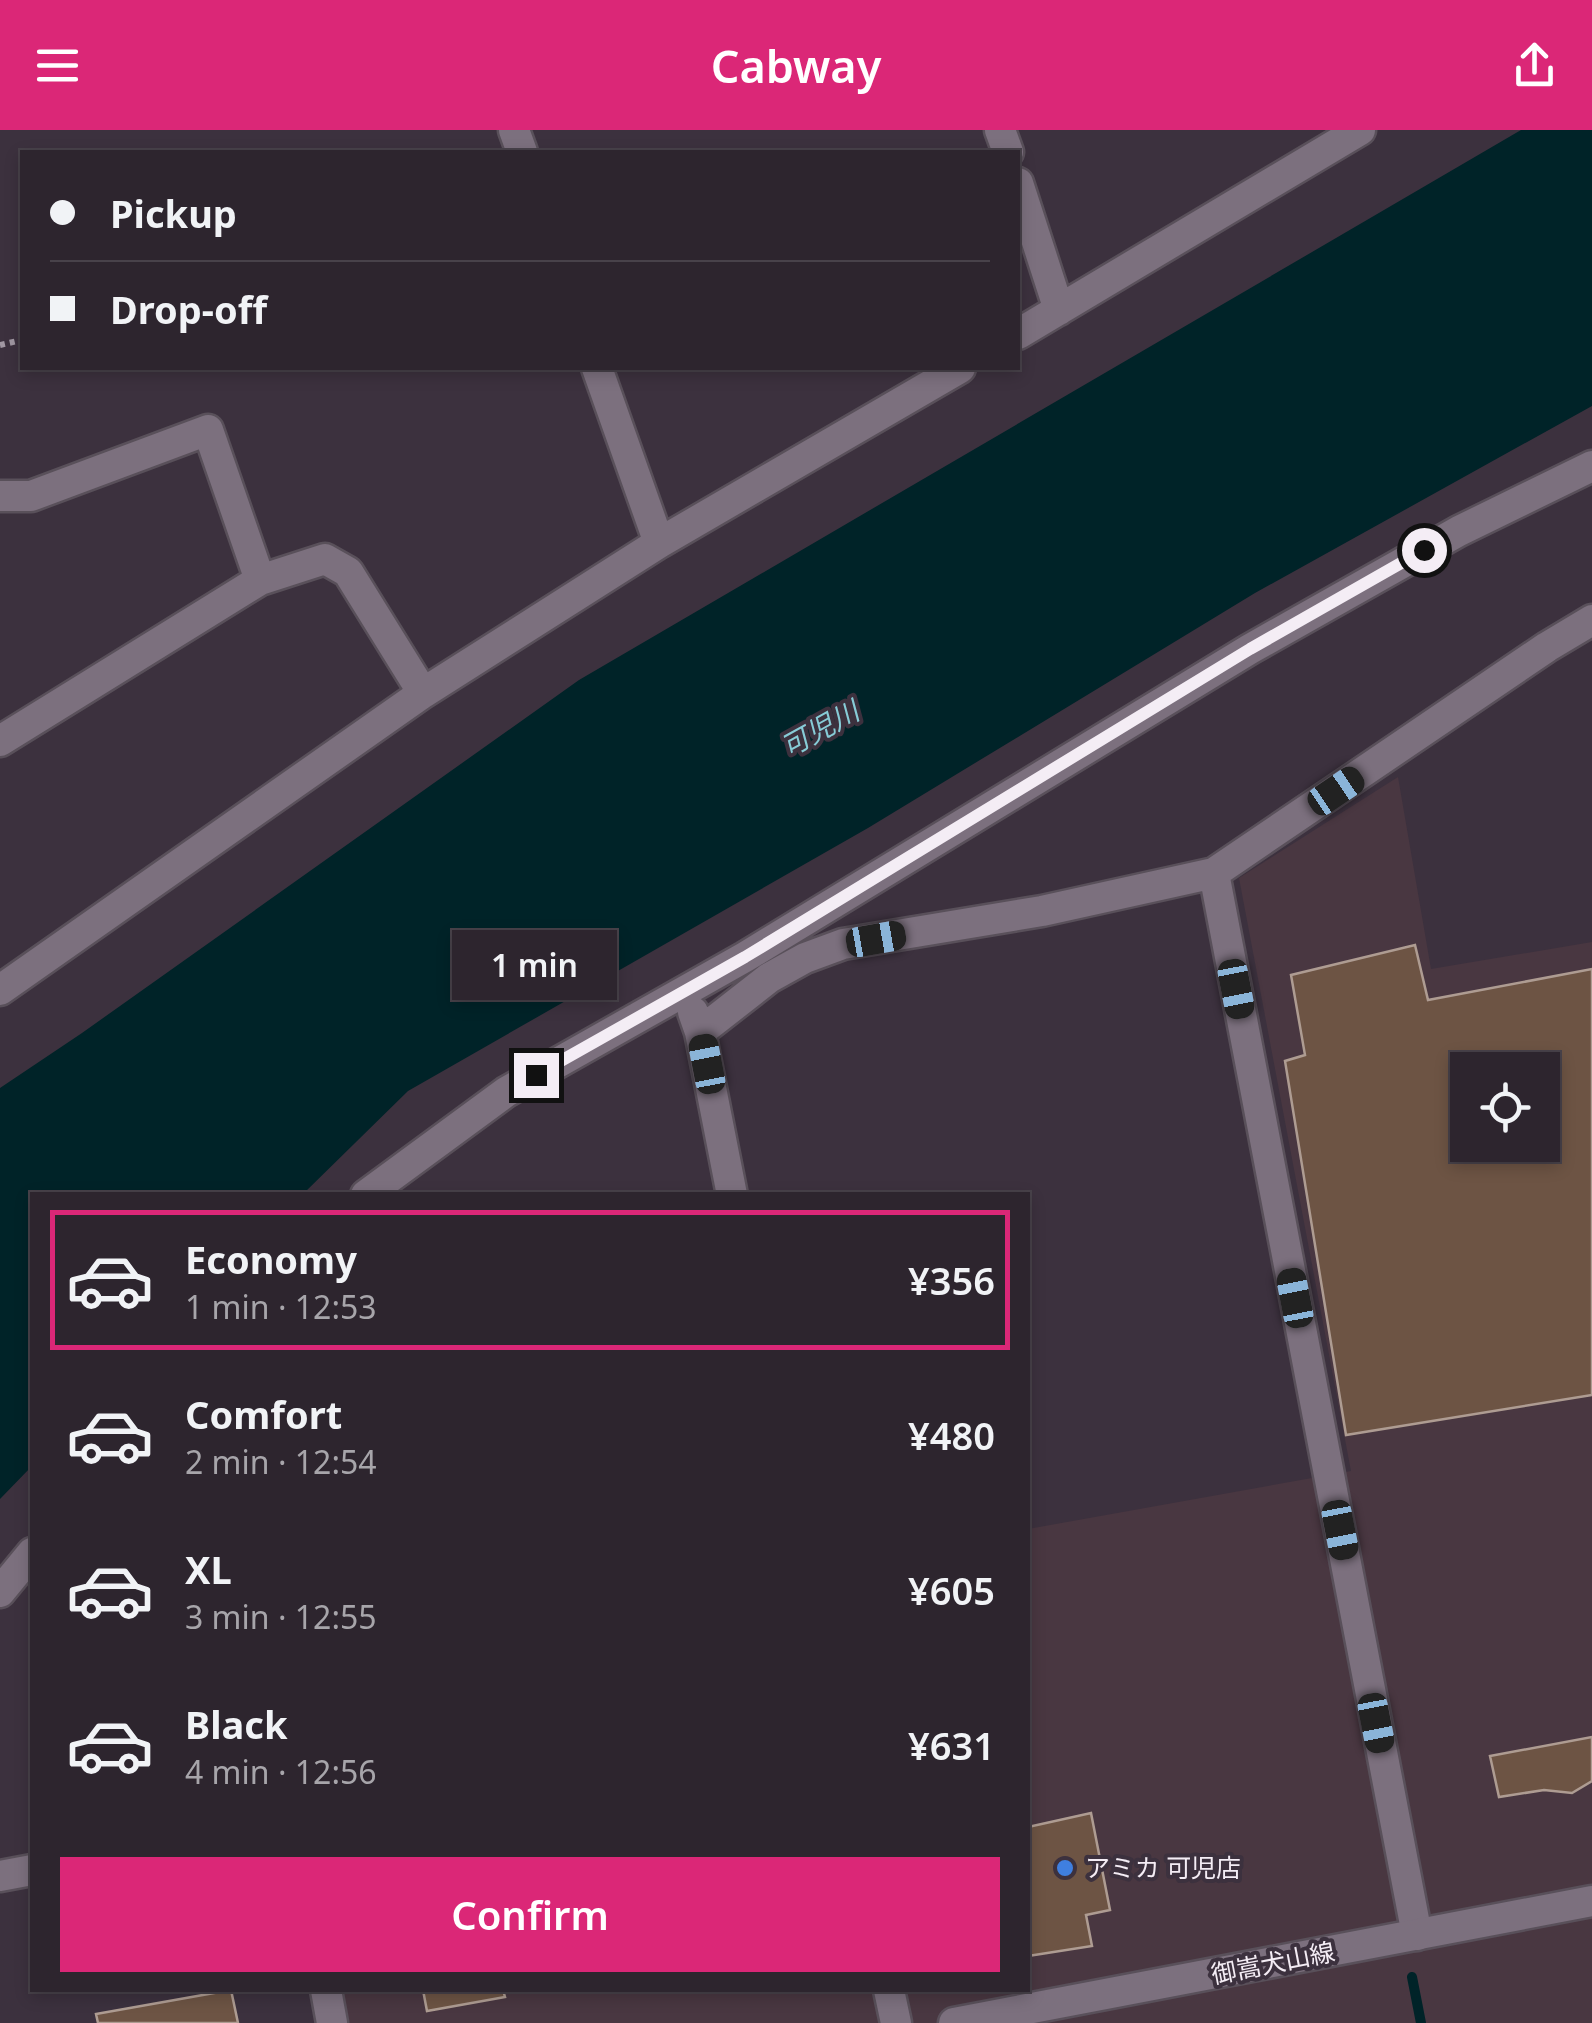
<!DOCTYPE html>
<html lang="en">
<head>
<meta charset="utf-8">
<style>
	:root { --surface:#2d252e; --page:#352d36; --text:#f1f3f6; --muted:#a7a5aa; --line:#48424a; --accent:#db2777 }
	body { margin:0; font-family:"Noto Sans","Noto Sans JP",sans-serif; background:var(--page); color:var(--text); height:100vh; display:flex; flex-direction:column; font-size:38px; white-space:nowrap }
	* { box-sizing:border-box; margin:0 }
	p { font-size:32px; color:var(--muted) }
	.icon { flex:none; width:55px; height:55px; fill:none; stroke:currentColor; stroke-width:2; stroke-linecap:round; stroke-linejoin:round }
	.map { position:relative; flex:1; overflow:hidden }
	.panel { position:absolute; left:30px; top:1062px; width:1000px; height:800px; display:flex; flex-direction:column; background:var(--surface); border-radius:0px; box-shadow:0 5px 15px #0003,0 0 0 2px var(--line) }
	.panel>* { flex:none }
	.top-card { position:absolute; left:20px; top:20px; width:1000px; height:220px; border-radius:0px; box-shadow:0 5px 15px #0003,0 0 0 2px var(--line); display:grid; align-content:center; height:220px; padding:0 30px; background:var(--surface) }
	.buttons { position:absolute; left:1450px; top:922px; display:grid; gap:20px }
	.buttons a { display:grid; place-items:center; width:110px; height:110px; border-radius:0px; background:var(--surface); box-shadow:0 5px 15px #0003,0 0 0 2px var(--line); font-size:50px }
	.end { position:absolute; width:45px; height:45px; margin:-22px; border:12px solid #f4edf5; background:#111; box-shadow:0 0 0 5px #111 }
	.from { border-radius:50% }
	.bubble { position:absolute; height:70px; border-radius:0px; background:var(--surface); box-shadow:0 5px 15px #0003,0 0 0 2px var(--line); font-size:32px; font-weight:600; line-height:70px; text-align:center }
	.car { position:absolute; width:30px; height:60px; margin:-30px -15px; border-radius:12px; box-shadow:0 0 8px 2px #0007; background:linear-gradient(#222 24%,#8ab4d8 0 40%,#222 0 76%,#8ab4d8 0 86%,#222 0) }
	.top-card b { display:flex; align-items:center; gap:35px; height:95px; font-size:38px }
	.top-card b+b { border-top:2px solid var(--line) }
	.top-card i { width:25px; height:25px; background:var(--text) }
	ul { padding:18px 0 0; list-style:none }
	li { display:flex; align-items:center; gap:30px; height:140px; margin:0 20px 15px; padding:0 10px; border:5px solid transparent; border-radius:0px }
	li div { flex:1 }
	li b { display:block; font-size:38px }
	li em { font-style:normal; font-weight:600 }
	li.on { border-color:var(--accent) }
	li>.icon { width:90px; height:90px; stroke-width:1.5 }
	.cta { display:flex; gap:20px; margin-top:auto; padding:20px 30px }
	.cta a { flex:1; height:115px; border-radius:0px; background:var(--accent); color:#fff; font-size:40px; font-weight:600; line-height:115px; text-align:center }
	header { display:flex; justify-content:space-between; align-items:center; height:130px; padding:0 30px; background:var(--accent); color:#fff; font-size:45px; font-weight:600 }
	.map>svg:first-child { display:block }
</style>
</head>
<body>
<header><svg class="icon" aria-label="menu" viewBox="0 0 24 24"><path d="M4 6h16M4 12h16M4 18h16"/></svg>Cabway<svg class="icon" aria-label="share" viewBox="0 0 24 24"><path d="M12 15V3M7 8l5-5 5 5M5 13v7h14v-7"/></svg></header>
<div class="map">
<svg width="1592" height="1893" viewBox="0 0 1592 1893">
	<rect width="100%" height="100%" fill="#3c313e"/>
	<path fill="#493741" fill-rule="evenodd" d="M1398,647l33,192 161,-27v1081h-1260l-6,-33h702v-461l323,-58 -112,-593zM1468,940h74v75h-74z"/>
	<path fill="#002328" d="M1521,0h71v276l-337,187 -387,235 -460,263 -106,104h-270v271l-32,33v-411l82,-55 497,-353z"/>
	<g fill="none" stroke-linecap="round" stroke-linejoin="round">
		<path stroke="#002328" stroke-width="10" d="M1412,1847l9,46"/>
	</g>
	<path fill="#6d5444" stroke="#ae9c92" stroke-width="2.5" fill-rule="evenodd" d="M1415,815l13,55 164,-31v426l-246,40 -61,-374 20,-6 -14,-80zM1468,940h74v75h-74z
		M1592,1607v44l-20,12 -28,-3 -45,7 -9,-41z
		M1091,1683l19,97 -24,5 6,31 -64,10v-129z
		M231,1860l7,33h-140l-2,-9z
		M423,1860h80l2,7 -78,14z"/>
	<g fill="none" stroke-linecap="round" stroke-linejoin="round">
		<defs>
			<path id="street" d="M514,0l8,22
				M1000,0l8,22
				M1018,53l41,127
				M1018,204l342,-204
				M597,238l62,175
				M0,366h31l177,-66 52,150
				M0,611l260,-161 65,-21 23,13 75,121
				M1214,743l203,1062
				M0,860l423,-297 236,-150 301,-175
				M693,882l7,20 32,163
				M700,902l69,-54 36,-20 38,-14 199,-33 172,-38 333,-226 45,-27
				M366,1065l140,-103 239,-135 505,-308 209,-118 133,-65
				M0,1462l32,-39
				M0,1746l32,-6
				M326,1860l6,33
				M889,1860l7,33"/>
			<path id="secondary" d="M954,1893l638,-122"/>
		</defs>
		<use href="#street" stroke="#59505a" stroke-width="35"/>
		<use href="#secondary" stroke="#59505a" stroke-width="35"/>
		<path stroke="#a097a2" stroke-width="6" stroke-dasharray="5 5" stroke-linecap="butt" d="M0,215l22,-5"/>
		<use href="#street" stroke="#7c707e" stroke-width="30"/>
		<use href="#secondary" stroke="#7c707e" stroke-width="30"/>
	</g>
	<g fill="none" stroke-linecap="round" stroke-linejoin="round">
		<path stroke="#f4edf5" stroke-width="12" d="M536,945l209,-118 505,-308 174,-99"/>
	</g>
	<circle fill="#3f7fe0" stroke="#3c313e" stroke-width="4" cx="1065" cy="1738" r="10"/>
	<g text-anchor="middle" stroke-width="8" stroke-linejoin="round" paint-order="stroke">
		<g font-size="25" fill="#f4edf5" stroke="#3c313e" text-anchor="start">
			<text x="1085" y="1747">アミカ 可児店</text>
		</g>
		<g font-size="25" fill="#f4edf5" stroke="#3c313e">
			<text transform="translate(1273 1833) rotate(-11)" y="9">御嵩犬山線</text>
		</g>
		<g font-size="28" font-style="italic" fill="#87ccd7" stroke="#3c313e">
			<text transform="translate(820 599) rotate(-29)" y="10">可児川</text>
		</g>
	</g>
</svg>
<div class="buttons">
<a><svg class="icon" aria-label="locate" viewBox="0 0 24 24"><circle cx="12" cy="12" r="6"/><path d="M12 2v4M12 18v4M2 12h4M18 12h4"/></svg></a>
</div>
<i class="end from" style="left:1424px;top:420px"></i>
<i class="end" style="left:536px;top:945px"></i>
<div class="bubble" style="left:452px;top:800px;width:165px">1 min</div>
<i class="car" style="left:1336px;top:661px;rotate:56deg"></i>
<i class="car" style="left:876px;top:809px;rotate:80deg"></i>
<i class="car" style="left:1236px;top:859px;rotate:169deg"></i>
<i class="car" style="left:707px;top:934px;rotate:349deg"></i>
<i class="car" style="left:1295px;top:1168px;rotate:349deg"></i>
<i class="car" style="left:1340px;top:1400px;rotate:169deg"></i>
<i class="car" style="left:1376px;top:1593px;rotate:169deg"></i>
<div class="top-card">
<b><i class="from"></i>Pickup</b>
<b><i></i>Drop-off</b>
</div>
<section class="panel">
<ul>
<li class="on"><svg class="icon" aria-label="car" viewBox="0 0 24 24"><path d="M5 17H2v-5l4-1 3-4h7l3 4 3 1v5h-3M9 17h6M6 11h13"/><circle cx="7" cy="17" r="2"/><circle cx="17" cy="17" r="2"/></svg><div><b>Economy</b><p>1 min · 12:53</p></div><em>¥356</em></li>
<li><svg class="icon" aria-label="car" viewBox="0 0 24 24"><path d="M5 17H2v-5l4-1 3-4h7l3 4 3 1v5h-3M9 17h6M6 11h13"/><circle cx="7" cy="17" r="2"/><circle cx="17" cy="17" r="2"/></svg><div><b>Comfort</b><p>2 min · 12:54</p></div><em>¥480</em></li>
<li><svg class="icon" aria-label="car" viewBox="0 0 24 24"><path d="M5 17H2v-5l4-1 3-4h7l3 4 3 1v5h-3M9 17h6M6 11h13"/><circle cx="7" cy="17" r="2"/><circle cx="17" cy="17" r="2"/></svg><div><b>XL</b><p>3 min · 12:55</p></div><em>¥605</em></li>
<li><svg class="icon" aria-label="car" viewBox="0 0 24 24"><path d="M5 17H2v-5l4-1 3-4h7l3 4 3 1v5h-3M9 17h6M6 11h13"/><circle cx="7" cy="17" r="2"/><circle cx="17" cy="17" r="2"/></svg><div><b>Black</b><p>4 min · 12:56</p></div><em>¥631</em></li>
</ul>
<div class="cta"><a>Confirm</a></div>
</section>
</div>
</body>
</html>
